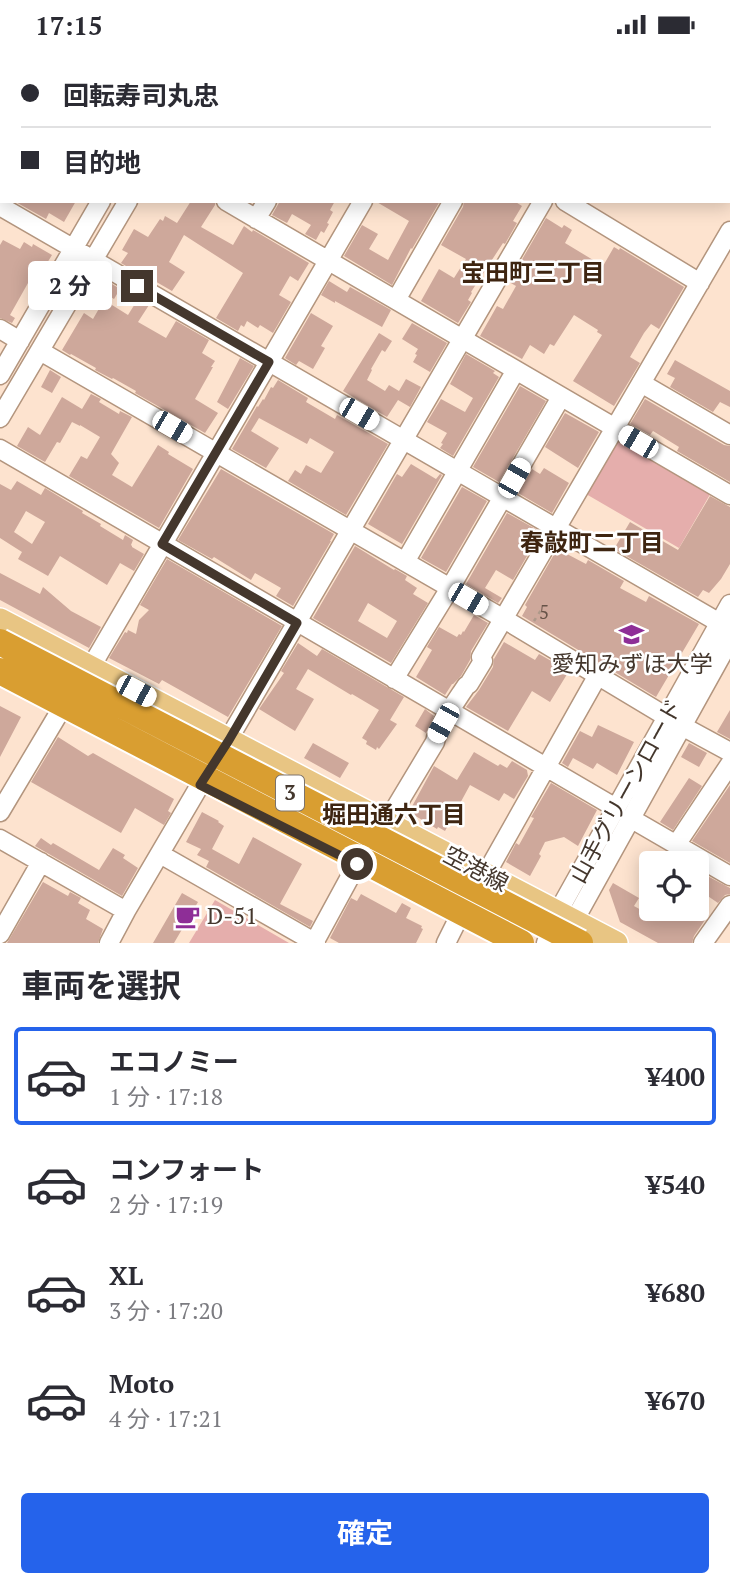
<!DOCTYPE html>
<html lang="ja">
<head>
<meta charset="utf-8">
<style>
	:root { --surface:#fff; --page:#f7f7f7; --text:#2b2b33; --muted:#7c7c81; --line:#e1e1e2; --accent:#2563eb }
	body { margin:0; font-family:"PT Serif","Noto Sans JP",serif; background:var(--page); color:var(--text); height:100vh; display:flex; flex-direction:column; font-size:26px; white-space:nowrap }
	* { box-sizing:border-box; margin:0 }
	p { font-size:23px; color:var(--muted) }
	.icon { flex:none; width:38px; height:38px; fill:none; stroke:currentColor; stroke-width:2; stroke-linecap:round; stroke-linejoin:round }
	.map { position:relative; height:894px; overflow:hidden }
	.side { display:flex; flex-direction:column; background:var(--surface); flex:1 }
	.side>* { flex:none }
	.guide { position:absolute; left:0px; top:0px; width:732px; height:154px; box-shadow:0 4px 18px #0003; display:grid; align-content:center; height:154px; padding:0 21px; background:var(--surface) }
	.buttons { position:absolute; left:639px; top:802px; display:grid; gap:14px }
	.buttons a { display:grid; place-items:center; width:70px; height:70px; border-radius:7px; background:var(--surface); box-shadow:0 4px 18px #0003; font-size:35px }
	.end { position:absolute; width:32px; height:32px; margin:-16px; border:9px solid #44372d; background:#fff; box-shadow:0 0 0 4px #fff }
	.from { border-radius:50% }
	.bubble { position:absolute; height:49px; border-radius:7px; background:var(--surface); box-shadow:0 4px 18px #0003; font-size:23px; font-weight:700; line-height:49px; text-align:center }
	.car { position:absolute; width:21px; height:42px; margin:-21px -10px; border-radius:9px; box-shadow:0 0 5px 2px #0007; background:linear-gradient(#fff 24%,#345 0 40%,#fff 0 76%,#345 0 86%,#fff 0) }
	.guide b { display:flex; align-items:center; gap:24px; height:66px; font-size:26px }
	.guide b+b { border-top:2px solid var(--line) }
	.guide i { width:18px; height:18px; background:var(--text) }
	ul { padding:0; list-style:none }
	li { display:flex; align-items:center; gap:21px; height:98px; margin:0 14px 10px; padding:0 7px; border:4px solid transparent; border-radius:7px }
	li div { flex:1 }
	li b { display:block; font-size:26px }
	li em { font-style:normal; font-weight:700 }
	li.current { border-color:var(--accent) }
	li>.icon { width:63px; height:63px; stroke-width:1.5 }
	h2 { padding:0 21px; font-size:32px; line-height:84px }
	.action { display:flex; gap:14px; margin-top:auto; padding:14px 21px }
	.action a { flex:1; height:80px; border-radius:7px; background:var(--accent); color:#fff; font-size:28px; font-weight:700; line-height:80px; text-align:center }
	.status { display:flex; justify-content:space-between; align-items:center; height:49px; padding:0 35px; background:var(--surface); direction:ltr }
	.status svg { height:19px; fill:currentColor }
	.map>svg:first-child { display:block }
</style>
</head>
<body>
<div class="status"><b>17:15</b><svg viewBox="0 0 49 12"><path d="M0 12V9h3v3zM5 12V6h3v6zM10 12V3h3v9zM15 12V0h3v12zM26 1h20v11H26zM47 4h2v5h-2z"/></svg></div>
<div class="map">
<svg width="730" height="894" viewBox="0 0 730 894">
	<rect width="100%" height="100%" fill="#fde3cf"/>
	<path fill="#e5aeac" d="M619,389l93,53 -33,57 -93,-54z
		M215,851l74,43h-100z"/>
	<path fill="#cea89b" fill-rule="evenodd" d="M14,152h62l-12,21 -15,-9 -3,6z
		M191,152h24v4l-14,22 32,18 11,-19 8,6 1,-2 56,33 -11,18 -8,-5 -11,19 12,7 -18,31 -13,-8 -2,3 -11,-7 -3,6 -3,-2 -3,6 -22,-13 27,-45 -59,-38 -15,27 16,10 -13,19 -19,-11 3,-4 -17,-9 -3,5 -15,-9 7,-10 -6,-3 12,-21 14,8 12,-18 3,2 2,-5 12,7z
		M280,152h55l-5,9 3,2 -6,11 2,1 -5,9 -3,-2 -5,9 -11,-6 6,-9 -19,-11 -5,9 -15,-8z
		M375,152h65l-28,48 -1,-1 -19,37 -48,-29 18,-31 16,9 -9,15 19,11 21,-39z
		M464,152h50l8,5 -9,15 4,2 -12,21 -2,-1 -32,49 1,1 -4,7 3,2 -13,21 -37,-22 18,-32 15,9 12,-19 -25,-14 22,-38z
		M546,169l16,10 2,-3 8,5 -7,13 38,23 11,-19 5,3 1,-2 64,39 -25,42 -8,-5 -7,9 -14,24 10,6 -26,43 -41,-25 29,-46 -5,-3 1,-2 -24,-15 -20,31 -4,-2 -6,10 -14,-9 -8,14 -42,-23 17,-30 6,3 13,-23 -7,-4z
		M3,191l17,9 4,-7 8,5 1,-3 19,11 -19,31 -5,-3 -18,32 5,3 -3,5 -12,-5v-73z
		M104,230l16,10 -6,10 -16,-10z
		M329,232l18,11 3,-5 41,23 -9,17 -47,-26v2l-14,-8z
		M138,250l11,6 -11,17 28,16 10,-17 33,19 -7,13 13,8 -4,6h2l-18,32 23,14 -13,20 -70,-40 1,-2 -23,-13 -1,1 -17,-9 1,-2 -25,-14 -1,1 -8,-5 22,-37 9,6 11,-19 24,15z
		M311,264l22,13 -12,20 4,2 -12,21 -14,-8 -3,4 -11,-7z
		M412,274l35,20 -17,29 -17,-10 4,-7 -2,-1 3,-5 -16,-10z
		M379,284l13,8 -7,11 -3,-2 -11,19 1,1 -5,10 18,11 4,-6 10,6 7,-12 15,8 -11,20 -12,-7 -11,17 -44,-26z
		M466,305l29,17 -2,2 6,4 -46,79 -13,-8 3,-4 -2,-1 6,-10 -20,-11 14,-23 24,13 8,-14 -23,-14z
		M240,309l14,8 -26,43 -11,-7z
		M675,311l55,31v16l-10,-5 -7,10 -43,-25 5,-9 -8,-4z
		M50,321l11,7 -9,16 -11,-6z
		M278,331l30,18 -2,4 29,17 2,-4 51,29 -42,71 -58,-34 7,-11 6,4 5,-9 15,8 13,-21 -24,-14 -3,6 -48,-26 -8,13 28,17 -13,20 -34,-19 25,-43 1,1 5,-8 1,1 7,-13 2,1z
		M520,337l26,15 -47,81 -26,-15z
		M91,345l10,5 -2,3 20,12 1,-3 12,6 -21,37 8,9 -7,12 20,12 26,-42 11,7 -1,2 25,15 -34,59 -90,-52 12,-20 6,3 13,-22 -20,-12v1l-8,-4 -12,21 -3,-1 -12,20 -28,-16 11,-19 12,8 22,-38 20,12z
		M645,350l79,46 6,1v36l-53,-31 2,-4 -26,-16 -3,4 -20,-11z
		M565,364l34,19 -21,36 -33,-21z
		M411,415l25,15 4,-5 2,1 -40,69 -34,-20 29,-50 5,3z
		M544,419l25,15 -17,30 -34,-20 14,-24 8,5z
		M221,420l113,65 -4,7h1l-38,65 -17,-10 5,-8 -26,-15 -4,7 -37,-23 -2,2 -34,-19z
		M17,432l24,14 4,-7 38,23 -1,2 19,11 -1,2 23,14 2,-5 8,5 -2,5 1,1v1l12,7 -10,17 -14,-8 -13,22 -47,-29 -12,20 -30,-17 4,-7 -22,-14v-54l11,6zM26,462l19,11 -13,22 -18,-12z
		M462,438l25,14 -41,71 -25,-14z
		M710,447l20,11v57l-9,15 -12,14 -6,-3 -5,7 -84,-48 16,-27 48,28z
		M507,464l34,19 -28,48 -17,-10 -11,18 17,10 -4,5 -32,-19z
		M560,495l10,5 -3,5 19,10 2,-4 36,21 -4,7 26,14 3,-6 50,28 -43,73 -134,-81 5,-9 -2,-2z
		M355,497l39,24 1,-1 12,7 -2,4 12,8 -4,6 15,9 -37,60 -78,-45zM368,554l29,18 -10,17 -29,-17z
		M167,510l115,67 -54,91 -66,-37 -3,4 -50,-26 16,-26 2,1 1,-3 8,4 3,-14 10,-10 -9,-5z
		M0,524l40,21 3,-7 28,24 30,16 -12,21 -89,-48z
		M474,566l14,8 -17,28 -1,9 -9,16 -8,8h-1l-7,11 -29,-18 16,-27 -5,-3 12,-20 18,10 2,-3 2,1 2,-4 1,1z
		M504,593l31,18 4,-6 30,17 -19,31 -18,-11 -24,40 -42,-24 13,-17 14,-23 1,-8z
		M298,594l19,13 5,-7 82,48 -14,23 7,4 -18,25 -2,-2 -1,3 -10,-6 1,-3 -5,-3 17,-28 -27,-16 -1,1 -43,-26 -12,20 18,10 -19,32 -36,-22 25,-36 -3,-2z
		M0,657l21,11 -21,40z
		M425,660l9,7 -8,17 -11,-7z
		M730,661v29l-13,-7z
		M598,676l36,17 -17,33 -20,-12 -4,6 -20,-11 -5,9 -6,-4 18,-32 12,6z
		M58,688l30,19 5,-3 81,46 -6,12 3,2 -7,12 -29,-17 -14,25 -90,-51z
		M313,694l36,20 -9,15 -36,-20z
		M689,694l18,10 -8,14 -18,-10z
		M474,703l24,14 2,-2 7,4 5,-7 15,9 1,6 -14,23 -10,-6 -5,8 -29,-16 -25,46 -7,-4 -1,2 -28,-17 25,-46 23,14z
		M689,729l13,8 -29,44 -13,-8z
		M551,734l46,27 -19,36 -14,-9 -19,5 -6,12 2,2 -11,20 -24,-14 10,-19 3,2 15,-27 -3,-1z
		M730,736v78l-38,-22z
		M202,763l17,9 -1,1 6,4 -12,23 27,15 14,-27 49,27 -22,40 33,17 -3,6 -104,-60 3,-6 -12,-6 4,-6 -15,-7z
		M41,789l10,7 2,-2 46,27 14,-22 12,7 -2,3 15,10 -16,28 -87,-50z
		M696,821l34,18v6l-5,1 -7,8 -22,-15z
		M43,833l25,14 2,-4 11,6 -3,5 12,7 -4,9 17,10 -5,14h-91z
		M613,834l26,15 -5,8 16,9 4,-7h36l15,12 -11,16 -2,7h-34l-38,-21 -11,-32z
		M182,844l16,9 -24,41h-21z
		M361,845l35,19 6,-10 9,5 -5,10 16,8 -1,2 2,1 -7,14h-77l-9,-5 21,-40 6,3z"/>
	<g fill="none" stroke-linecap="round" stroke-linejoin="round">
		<defs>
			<path id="minor" d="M118,0l3,2
				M311,0l3,2
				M702,0l3,2
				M190,2l1,-2
				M216,2l1,-2
				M359,2l1,-2
				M451,2l1,-2
				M631,2l1,-2
				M0,11l2,1
				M226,152l504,294
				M565,152l135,82
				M0,157l730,423
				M256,170l11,-18
				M396,251l57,-99
				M0,280l20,12
				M40,302l464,268 163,98
				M0,326l101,-174
				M641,334l89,52
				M0,369l128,-217
				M0,400c205,120 412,238 616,359
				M405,513l111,-192
				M91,618l272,-466
				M394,630l56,-91 111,-191
				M682,677l48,26
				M0,763l59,-99
				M630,769l100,58
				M387,773l48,-80c3,-16 22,-42 31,-56l3,-2 14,-23 -2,-4 249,-426
				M0,790l126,72
				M676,796l54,-81
				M160,805l156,89
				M486,825l112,-199
				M567,880l7,-8 156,-281
				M0,885l41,-72
				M109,894l17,-32 74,-126 28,-45 315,-539
				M314,894l43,-79
				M446,894l13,-26
				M546,894l12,-31 172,-308
				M703,894l27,-38"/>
			<path id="major" d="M0,571l616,323"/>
		</defs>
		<use href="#minor" stroke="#b3957e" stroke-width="21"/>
		<use href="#major" stroke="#fff" stroke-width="26"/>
		<path stroke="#ae998a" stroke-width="2.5" stroke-dasharray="3.5 5" stroke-linecap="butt" d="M534,572l7,-11"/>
		<use href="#minor" stroke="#fff" stroke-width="18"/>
		<use href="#major" stroke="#e8c583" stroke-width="23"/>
		<defs>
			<path id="highway-bridge" d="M0,593l580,301
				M0,622l521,272"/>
		</defs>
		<use href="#highway-bridge" stroke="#fff" stroke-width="30" stroke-linecap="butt"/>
		<use href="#highway-bridge" stroke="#d99e31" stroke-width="26"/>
	</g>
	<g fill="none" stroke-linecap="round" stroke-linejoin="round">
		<path stroke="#44372d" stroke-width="9" d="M137,237l132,76 -107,182 135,79 -68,117 -29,45 157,79"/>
	</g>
	<defs>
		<symbol id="university-bare" viewBox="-9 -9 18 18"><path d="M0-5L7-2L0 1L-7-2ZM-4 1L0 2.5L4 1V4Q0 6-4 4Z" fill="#8e2e97" stroke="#fff" stroke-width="2.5" paint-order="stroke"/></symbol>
		<symbol id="cafe-bare" viewBox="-9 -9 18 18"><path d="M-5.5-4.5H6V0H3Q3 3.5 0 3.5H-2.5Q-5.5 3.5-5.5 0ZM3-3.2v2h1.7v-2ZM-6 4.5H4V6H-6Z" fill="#8e2e97" stroke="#fff" stroke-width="2.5" paint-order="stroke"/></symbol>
	</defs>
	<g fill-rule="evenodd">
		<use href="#university-bare" x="614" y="568" width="35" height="35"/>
		<use href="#cafe-bare" x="170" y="850" width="35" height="35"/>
	</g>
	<g text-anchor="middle" stroke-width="5" stroke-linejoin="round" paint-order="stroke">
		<g font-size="19" fill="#665348">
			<text x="544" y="570">5</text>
		</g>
		<rect fill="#fff" stroke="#7c736c" stroke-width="2" x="276" y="726.5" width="28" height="35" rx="5"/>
		<g font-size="21" font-weight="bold" fill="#44372d">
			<text x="290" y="751">3</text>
		</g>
		<g font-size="23" fill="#44372d" stroke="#fff">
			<text x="632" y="623">愛知みずほ大学</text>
			<text x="207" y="875" text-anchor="start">D-51</text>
		</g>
		<g font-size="23" fill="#44372d" stroke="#fff">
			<text transform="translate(626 742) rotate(-61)" y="8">山手グリーンロード</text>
			<text transform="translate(476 820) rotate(28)" y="8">空港線</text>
		</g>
		<g font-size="24" font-weight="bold" fill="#3e2511" stroke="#fff">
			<text x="533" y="232">宝田町三丁目</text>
			<text x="592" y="502">春敲町二丁目</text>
			<text x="394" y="774">堀田通六丁目</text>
		</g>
	</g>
</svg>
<div class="buttons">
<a><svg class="icon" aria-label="locate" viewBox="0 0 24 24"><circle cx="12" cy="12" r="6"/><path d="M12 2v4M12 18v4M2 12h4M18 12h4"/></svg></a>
</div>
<i class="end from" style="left:357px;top:815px"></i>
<i class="end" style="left:137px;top:237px"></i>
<div class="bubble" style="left:28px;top:212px;width:84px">2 分</div>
<i class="car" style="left:359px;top:365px;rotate:120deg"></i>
<i class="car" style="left:172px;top:378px;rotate:120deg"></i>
<i class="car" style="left:638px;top:393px;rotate:300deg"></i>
<i class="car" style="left:514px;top:429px;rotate:30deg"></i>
<i class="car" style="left:468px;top:550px;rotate:120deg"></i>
<i class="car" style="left:136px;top:642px;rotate:118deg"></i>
<i class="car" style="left:443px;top:674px;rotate:209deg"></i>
<div class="guide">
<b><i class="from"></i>回転寿司丸忠</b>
<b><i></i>目的地</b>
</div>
</div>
<section class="side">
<h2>車両を選択</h2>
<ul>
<li class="current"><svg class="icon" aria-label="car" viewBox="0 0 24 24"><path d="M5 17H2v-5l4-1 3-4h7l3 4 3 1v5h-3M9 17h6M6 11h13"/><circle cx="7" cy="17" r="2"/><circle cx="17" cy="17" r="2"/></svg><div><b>エコノミー</b><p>1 分 · 17:18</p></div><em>¥400</em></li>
<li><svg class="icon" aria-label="car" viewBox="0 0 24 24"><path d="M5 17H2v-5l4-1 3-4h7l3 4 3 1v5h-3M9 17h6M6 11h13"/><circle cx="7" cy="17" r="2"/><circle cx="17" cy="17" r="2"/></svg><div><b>コンフォート</b><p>2 分 · 17:19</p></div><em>¥540</em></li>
<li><svg class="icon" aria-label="car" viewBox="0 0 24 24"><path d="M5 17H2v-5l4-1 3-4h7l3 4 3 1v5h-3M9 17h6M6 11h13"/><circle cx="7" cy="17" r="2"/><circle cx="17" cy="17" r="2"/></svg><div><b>XL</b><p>3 分 · 17:20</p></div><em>¥680</em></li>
<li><svg class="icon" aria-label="car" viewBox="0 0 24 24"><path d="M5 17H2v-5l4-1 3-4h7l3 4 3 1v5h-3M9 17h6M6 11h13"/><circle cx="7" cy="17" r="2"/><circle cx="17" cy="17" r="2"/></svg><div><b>Moto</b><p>4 分 · 17:21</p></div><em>¥670</em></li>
</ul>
<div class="action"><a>確定</a></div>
</section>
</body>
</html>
